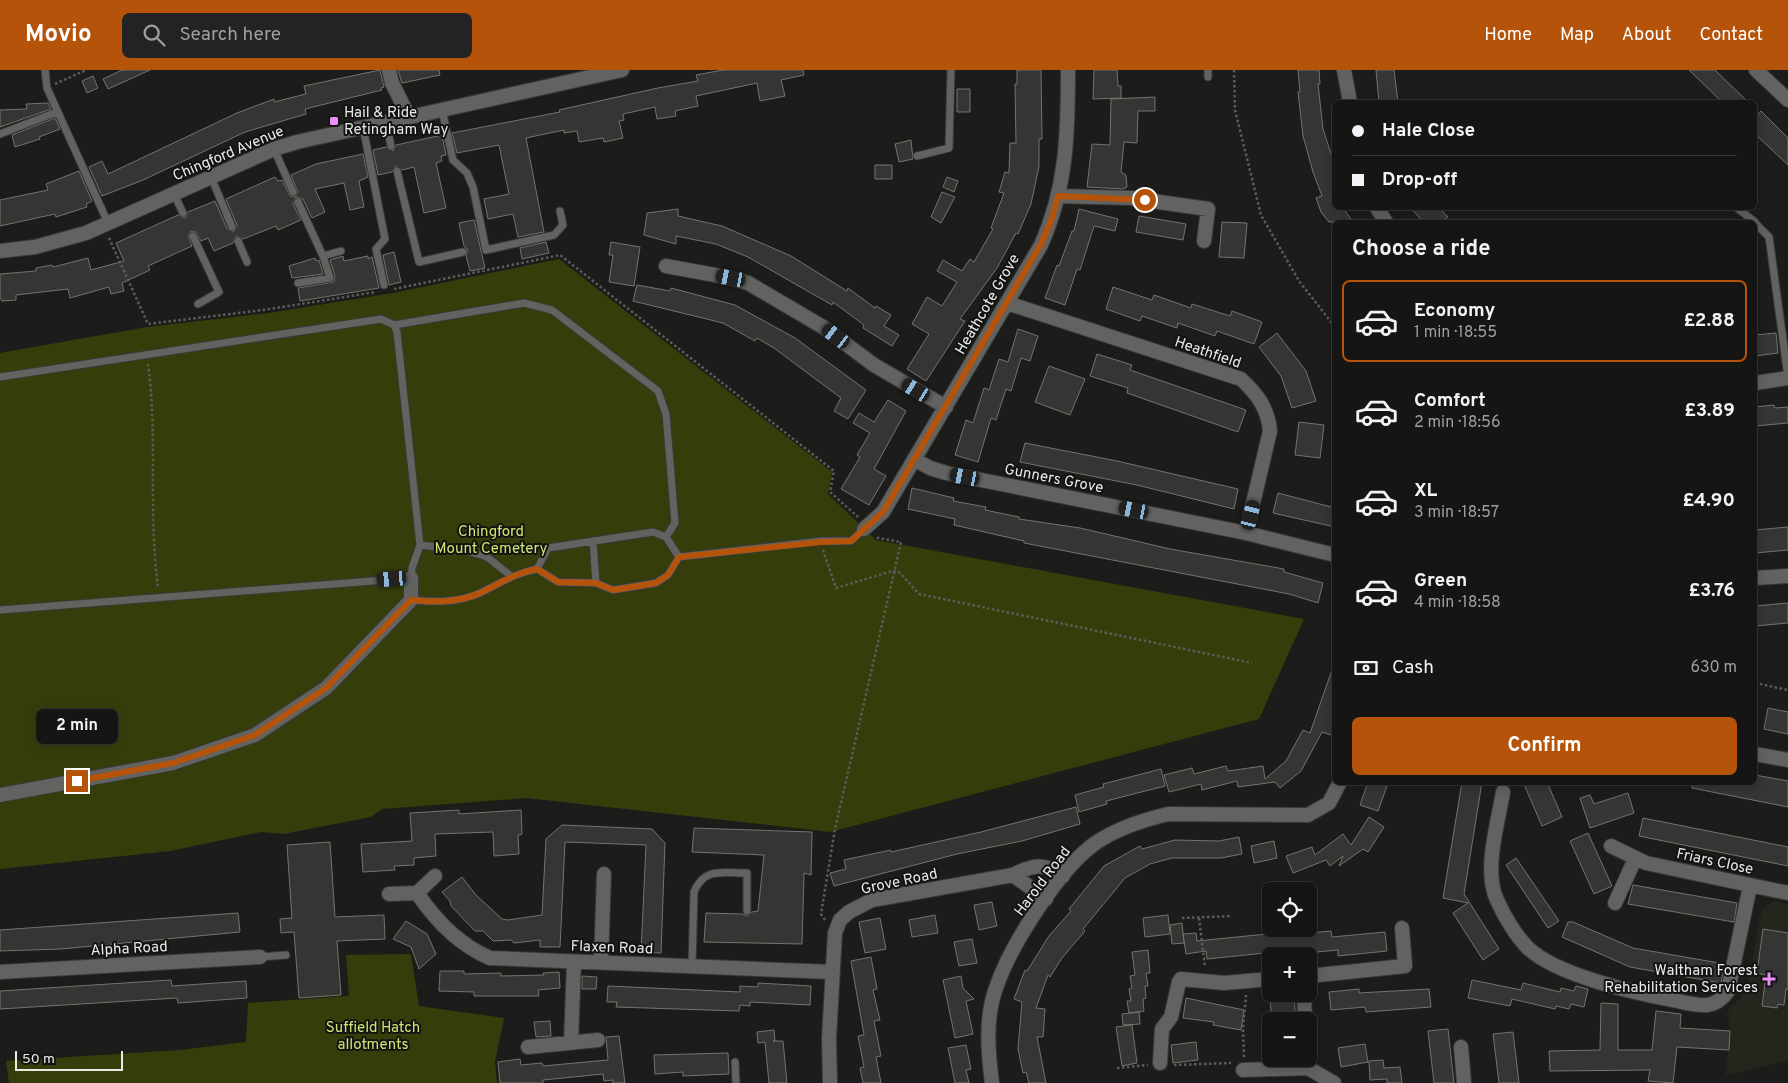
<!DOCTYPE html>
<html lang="en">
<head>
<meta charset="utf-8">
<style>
	:root { --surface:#151614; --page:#222322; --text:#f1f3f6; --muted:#9d9fa0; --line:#343534; --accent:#b45309 }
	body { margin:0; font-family:Overpass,sans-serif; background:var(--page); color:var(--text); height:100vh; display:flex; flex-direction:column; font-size:19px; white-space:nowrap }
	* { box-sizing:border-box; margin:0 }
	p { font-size:16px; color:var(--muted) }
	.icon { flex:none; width:28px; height:28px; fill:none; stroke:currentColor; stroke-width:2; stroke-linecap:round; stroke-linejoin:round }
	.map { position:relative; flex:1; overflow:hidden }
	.panel { position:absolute; left:1332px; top:150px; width:425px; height:565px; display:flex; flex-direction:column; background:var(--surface); border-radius:8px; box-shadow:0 2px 12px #0003,0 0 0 1px var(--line) }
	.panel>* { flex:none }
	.banner { position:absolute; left:1332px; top:30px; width:425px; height:110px; border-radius:8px; box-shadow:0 2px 12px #0003,0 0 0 1px var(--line); display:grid; align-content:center; height:110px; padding:0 20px; background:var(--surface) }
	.tools { position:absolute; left:1262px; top:812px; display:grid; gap:10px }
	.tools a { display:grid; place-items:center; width:55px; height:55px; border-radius:8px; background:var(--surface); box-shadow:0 2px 12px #0003,0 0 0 1px var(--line); font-size:25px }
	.scale { position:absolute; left:15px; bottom:12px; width:108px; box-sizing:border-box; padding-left:5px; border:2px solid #e9eae8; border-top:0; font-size:14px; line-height:18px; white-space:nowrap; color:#e9eae8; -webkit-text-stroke:4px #131411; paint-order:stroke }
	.end { position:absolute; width:22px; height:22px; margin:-11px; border:6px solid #b45309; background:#fff; box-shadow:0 0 0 2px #fff }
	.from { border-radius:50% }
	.bubble { position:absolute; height:35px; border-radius:8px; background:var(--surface); box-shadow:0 2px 12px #0003,0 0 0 1px var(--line); font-size:16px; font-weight:700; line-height:35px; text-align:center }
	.car { position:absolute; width:15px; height:30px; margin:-15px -8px; border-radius:6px; box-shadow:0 0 4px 1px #0007; background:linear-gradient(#222 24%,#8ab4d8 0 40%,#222 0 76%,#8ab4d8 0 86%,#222 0) }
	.banner b { display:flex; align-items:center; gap:18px; height:48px; font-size:19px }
	.banner b+b { border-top:1px solid var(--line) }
	.banner i { width:12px; height:12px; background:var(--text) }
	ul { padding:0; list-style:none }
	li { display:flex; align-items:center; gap:15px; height:82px; margin:0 10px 8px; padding:0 10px; border:2px solid transparent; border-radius:8px }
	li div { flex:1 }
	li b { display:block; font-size:19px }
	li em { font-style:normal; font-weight:700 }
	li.on { border-color:var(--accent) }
	li>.icon { width:45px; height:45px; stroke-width:1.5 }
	h2 { padding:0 20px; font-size:22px; line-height:60px }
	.pay { display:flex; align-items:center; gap:12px; height:55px; padding:0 20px; font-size:19px }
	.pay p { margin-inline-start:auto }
	.action { display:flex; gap:10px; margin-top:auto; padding:10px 20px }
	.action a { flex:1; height:58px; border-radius:8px; background:var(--accent); color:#fff; font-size:20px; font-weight:700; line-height:58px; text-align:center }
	header { display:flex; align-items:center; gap:30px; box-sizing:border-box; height:70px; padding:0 25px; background:var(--accent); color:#fff }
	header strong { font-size:24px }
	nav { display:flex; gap:28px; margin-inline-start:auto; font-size:18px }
	.search { width:350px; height:45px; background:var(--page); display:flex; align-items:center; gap:12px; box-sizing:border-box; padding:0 18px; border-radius:8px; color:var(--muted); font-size:19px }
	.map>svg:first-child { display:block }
</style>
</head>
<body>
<header>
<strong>Movio</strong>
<div class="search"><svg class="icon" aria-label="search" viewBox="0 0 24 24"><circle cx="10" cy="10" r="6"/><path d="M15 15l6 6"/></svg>Search here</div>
<nav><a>Home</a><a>Map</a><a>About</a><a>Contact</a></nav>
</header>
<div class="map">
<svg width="1788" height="1013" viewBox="0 0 1788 1013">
	<rect width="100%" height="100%" fill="#1c1d1a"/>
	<path fill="#24261d" d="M1774,831l14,3v157l-62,14 4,-44 -2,-21 9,-8 10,-13 15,-81z"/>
	<path fill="#353e0b" d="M559,189l273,213 -4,22 48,46 428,79 -45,100 -429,113 -303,-34 -145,11 -11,8 -88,17 -22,-2 -91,19 -170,18v-516l147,-26 122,-14 124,-20z
		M411,884l8,52 85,12 -9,44 2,21h-488l-3,-22 174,-11 66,-8 2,-39 101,-7 -3,-41z"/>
	<path fill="#353633" stroke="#737470" d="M122,0h28l-42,19 -5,-10z
		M380,0l4,17 -3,1 1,2 -77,19 1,5 -61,18 -102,48 -41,16 -13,-29 13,-6 6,13 129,-61 37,-14v3l32,-8 -2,-8z
		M398,0h41l1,5 -38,8z
		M723,0h80l1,5 -23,5 4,16 -25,5 -3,-18 -61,13 2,10 -23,5 1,5 -19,3 -2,-12 -32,7 1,6 -5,1 4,17 -19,4 -1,-4 -24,4 -2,-11 -13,2v-3l-38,8 18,94 -26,5 -5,-23 -25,5 -4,-20 25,-5 -10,-49 -42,8 -5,-20 108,-21 -1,-2 99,-22 40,-7 -2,-6z
		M1017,0h24l1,69h-3v27l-8,38 -13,30 -2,-1 -19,35 -37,51 5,2 -39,60 -19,-12 22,-35 -17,-10 15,-27 15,9 15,-24 -20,-11 6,-11 19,11 8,-12 4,3 19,-33 -2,-1 13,-35 -5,-1 6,-20 4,1 1,-30h6l-1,-59h2z
		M1094,0h23l1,16h3v12l-28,1z
		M1298,0h21l1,14h-2l5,45 12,37v42h8l10,14h-24l-8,-10 -5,-14 6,-2 -9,-24 -10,-36 -5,-44h2z
		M1376,0h18l4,32h-19z
		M1689,0h26l33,32h-26z
		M93,6l5,12 -11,5 -5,-12z
		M957,19h13v23h-13z
		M1155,27v14h-17l-1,32 -13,-1 -3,30 5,3 1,12 -4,2 -36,-2 5,-43 18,1 1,-46z
		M48,33l3,6 -51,18v-17l27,-1 -1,-5z
		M1761,41l27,27v27l-33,-31v-16z
		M55,48l5,11 -21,8 1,2 -25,8 -3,-12z
		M442,65l4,20 -5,1 1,5 -6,2 10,45 -22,5 -10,-46 -12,3 -6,-4 -4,6 -14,3 -5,-25 13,-3 7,4 3,-6z
		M911,70l2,19 -14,3 -4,-18z
		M363,84l5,23 -9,4 5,26 -14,3 -6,-27 -29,6 10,23 -13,6 -9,-19 -7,-2 -3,7 8,16 -23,10 -2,-4 -33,13 -7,-3 -3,7 -19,8 -6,-13 -7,3 -5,-9 -5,-1 -3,5 4,10 -44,20 2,4 -28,13 2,8 -13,3 -2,-7 -39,11 -2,-9 -52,6v5l-14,1 -2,-3v-24l36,-3v-3l16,-3 1,2 35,-9 3,12 33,-9 -8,-18 62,-28 7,3 3,-6 27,-11 12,28 7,3 3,-7 -11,-26 49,-22 3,4 4,-1 8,16 5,1 3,-5 -7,-17 25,-11z
		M875,95h17v14h-17z
		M79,101l13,30 -6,3 1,3 -31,10 -1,-3 -55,12v-26l48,-10 -2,-6z
		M947,107l11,4 -4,11 -11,-5z
		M942,122l13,5 -14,26 -10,-6z
		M1411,138h28l9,9 -7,5h-18z
		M678,139v7l44,10 69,30 56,35 1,-3 27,20 1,-2 15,9 -7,11 15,9 -7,11 -29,-18 1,-3 -31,-23 -1,3 -84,-48 -32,-13 -40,-8v8l-32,-9 3,-22z
		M1079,139l39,10 -3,12 -21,-5 -14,44 -3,-1 -12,36 -20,-7 12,-33 2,1 13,-35h2z
		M1139,146l47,8 -3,16 -47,-8z
		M474,150l11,48 -15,3 -4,-15 2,-6 -4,-4 -5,-23z
		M1222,152l25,1 -3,35 -25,-1z
		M546,172l3,11 -27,6 -2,-11z
		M611,172l29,5 -6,39 -25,-4 4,-27h-4z
		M394,182l7,30 -12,3 -6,-30z
		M343,186l1,5 24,-5v3l4,-2 7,31 -79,13 -2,-13 36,-6 1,-6 -5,-16z
		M315,188l1,3 3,-1 4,14 -31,4 -3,-12z
		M637,215l33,6 1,-3 64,17 60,33 71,52 -18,29 -14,-8 7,-13 -67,-50 -17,-10 -2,3 -32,-18 -90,-22z
		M1113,217l39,13 2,-5 37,13 1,-4 38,12 2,-5 30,11 -8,22 -37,-13 -2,5 -37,-13 -1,5 -35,-12 -2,5 -34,-12z
		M1018,259l20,7 -8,25 -9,-3 -10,33 -5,-2 -10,31 -5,-2 -13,44 -23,-7 11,-35 7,3 11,-35 5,2 10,-31 9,3z
		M1277,263l29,38 10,30 -24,7 -11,-32 -22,-29z
		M1776,263l2,20 -23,3v-21z
		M1097,284l35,11 -2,5 116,40 -8,22 -111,-39 1,-5 -38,-12z
		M1049,296l36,13 -15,36 -35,-13z
		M888,330l18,11 -32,58 12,7 -17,29 -28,-16 19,-32 -3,-2 13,-22 -17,-10 6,-10 15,9z
		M1774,335l1,3 13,-1v16l-33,3v-19z
		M1299,352l25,3 -4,33 -25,-3z
		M1025,373l92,18 121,28 -4,20 -97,-24 -117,-23z
		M912,418l42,10 -1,3 33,6 -1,3 34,7v2l61,9 90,21 114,20v3l39,11 -5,20 -29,-9 -265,-51v-2l-70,-16 1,-6 -47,-10z
		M1278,423l57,15v19l-62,-14z
		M1788,457v23l-33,3v-23z
		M1788,533v20l-33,3v-20z
		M1333,597l2,56 -4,12 -9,-3 -21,39 -21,17 -5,-6 -37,5 -1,-6 -35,9 -1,-6 -32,8 -5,-17 28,-7 2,6 32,-8 2,5 35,-5 2,13 21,-18 17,-31 7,3z
		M1768,638l20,4v22l-24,-5z
		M1161,699l4,17 -59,15 1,3 -28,8 -4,-17 29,-8 -1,-3z
		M1755,705l33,6v26l-96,-19v-6h63z
		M1368,712l19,4 -9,25 -18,-6z
		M1462,712h20l-18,112 35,55 -16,11 -30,-47 15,-10 -25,-5z
		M1523,712h24l15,35 -20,9z
		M1628,723l6,20 -44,15 -10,-30 10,-3 4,9z
		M1076,737l4,17 -58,17 -65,13 -123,32 -4,-13 16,-4 -2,-9 47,-10v2l90,-20z
		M459,740v4l62,-4 1,24 -4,1 1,19 -25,2 -1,-24 -58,2 1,22 -22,2v7l-20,1 1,4 -32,2 -2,-28 51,-3 -2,-28z
		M1369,747l15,10 -16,25 -5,-3 -24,17 4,-10 -13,10 -4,-6 -33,13 -7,-17 26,-9 3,8 28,-21 8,11z
		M1643,748l145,29v19l-149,-30z
		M562,755l90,4 13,14 -4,110 -20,-1 5,-107 -81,-3 -5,105h-20v-7l-26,3 -3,-3 -18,1 -10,-10h-8l-24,-25 -1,-5 -8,-9 20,-15 14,18 26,24 6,1 34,-5 4,-76z
		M694,758l118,4 -1,43 -7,-2 -2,71 -98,-2 2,-29 36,1 5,2 5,-4 6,-1 6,-56 -72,-3z
		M1588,763l24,53 -18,8 -24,-53z
		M1239,767l3,17 -21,4h-49l-22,6 -25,14 -42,51 2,2 -23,27 -12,19 -2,-2 -12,33 9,1 -2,28h-6l9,46h-17l-3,-11 -3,1 -5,-24 4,-47 -8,-3 11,-29 2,1 22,-35 22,-25 -2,-2 35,-43 36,-20 2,3 33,-9 44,1z
		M1274,771l3,17 -23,5 -3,-17z
		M330,772l5,75 49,-2 1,24 -48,2 4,54 -42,3 -5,-66 -13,1 -1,-14 12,-1 -5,-73z
		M1516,788l43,63 -11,7 -42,-63z
		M1633,815l104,18 -3,19 -106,-18z
		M992,832l5,24 -18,4 -5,-25z
		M238,843l2,19 -179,17 -61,2v-21z
		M935,845l3,18 -26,4 -3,-17z
		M1168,845l2,19 -25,3 -2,-19z
		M880,848l6,31 -21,4 -6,-31z
		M406,851l21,13 9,20 -17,15 -8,-22 -18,-8z
		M1568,852h5l60,26 92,16 -4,19 -91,-16 -68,-30z
		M1182,853l2,20 -12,1 -2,-19z
		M1763,859l25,4v56h-2l-2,16 -6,-1 -1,4 -15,-2 4,-31 -9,-2z
		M1331,861l1,6 53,-5 2,19 -49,5v-6l-53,5 -1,-4 -77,8 -1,-8 -20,3 -3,-20 13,-1 1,8 80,-8v3z
		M972,869l5,24 -18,3 -5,-24z
		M1148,880l2,23h-4l2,13h-3l1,12 -3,1 1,12 -15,2 -2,-12h4l-2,-12 3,-1 -2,-12 5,-1 -3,-23z
		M871,887l6,32 -4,1 7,30 -6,1 7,35 -5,1 5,26h-18l-3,-15 4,-1 -6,-31 6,-1 -13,-74z
		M440,901h24v3l37,-1v3l43,-1 -1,-2 16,-1 1,16 -22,2 1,6h-65v-4l-35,-1z
		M582,906l15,1 -1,12h-14z
		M961,906l2,12 11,11 -8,2 7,33 -18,4 -12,-58z
		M171,910l1,6 74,-5 1,17 -69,5 -1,-5 -177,11v-18z
		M1472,910l49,10 2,-7 37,9 1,-4 13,3 2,-5 12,3 -4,18 -13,-3 -2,5 -13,-3 -1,3 -43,-10 -2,7 -42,-8z
		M758,913l53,3 -1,19 -60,-3v4l-10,-1 -1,6 -123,-4 1,-5h-10l1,-16 132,6v-6l18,1z
		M1359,919v4l70,-4 2,18 -65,5 -1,-5 -34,3 -2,-18z
		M1294,927l2,24h-24l-2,-21z
		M1186,928l58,12 -3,20 -28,-5 1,-3 -31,-4z
		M1601,933l17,1v46h34l4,-39 25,3 -1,14 50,3 -1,19 -52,-3 -4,36 -25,-2 2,-11 -100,1 -1,-20 51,-1z
		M1139,942l1,12 -17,1 -1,-11z
		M550,951l1,15 -15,1 -2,-15z
		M1132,955l5,38 -15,3 -6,-39z
		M1448,959l6,54h-20l-6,-52z
		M774,960l1,11h-2h10l4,42h-18l-4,-41 -7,1 -1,-11z
		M1513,962l6,51h-20l-6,-49z
		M619,966l6,47h-12v-3l-9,1 -1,-7 -60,6v3h-43l-2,-21 22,-3 1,6 21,-2 1,3 65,-6 -2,-23z
		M1196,972l2,18 -25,3 -2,-18z
		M1365,974l3,18 -27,5 -3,-19z
		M966,975l5,24 -5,1 3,13h-14l-7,-35z
		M728,983l1,21 -46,2v-4l-28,2 -1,-19z
		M1383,990l1,8 16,-1 2,16h-15v-4l-17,1 -1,-19z"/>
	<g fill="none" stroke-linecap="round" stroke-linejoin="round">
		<defs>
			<path id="lane" d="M45,0l2,18 61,135
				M1208,0v7
				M442,40l11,50 14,13 6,14 13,63 68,-15 9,-10 -3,-14
				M386,52l5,24
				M363,57l22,112 -9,10 8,36
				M0,64l57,-22
				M274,79l19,43
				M917,86l32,-8 2,-78
				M397,101l22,91 44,-10
				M211,107l21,50
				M174,124l9,19
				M298,132l25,54
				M1737,138l18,14
				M1755,153l14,14 19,140
				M193,166l26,56 -21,12
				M238,171l9,21
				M298,213l32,-5 -7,-22 18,-5
				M394,255l130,-22 28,7 106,81 8,23 9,109 -9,14
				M0,307l381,-58 13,6 3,7 23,213 -8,23 -1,10 -411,32
				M593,471l3,42
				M420,475l44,5 23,7 24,19
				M537,499l21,13 38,1 17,7 43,-7 12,-8 11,-18
				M411,530c23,2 47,3 69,-7 19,-9 35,-20 57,-24l11,-21 105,-16 13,5 13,20 142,-16h30l13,-12
				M260,887l26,-2
				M692,896l2,-74c10,-25 29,-19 53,-19v38
				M735,992l1,21"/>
			<path id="street" d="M389,0l3,13 17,34
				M1344,0l6,32
				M1756,0l32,30
				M1058,126l73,2 77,11 -4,32
				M1377,138l9,14
				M0,181l35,-4 51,-14 188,-84 23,-7 325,-72
				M666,196l65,12 17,5 75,44 51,38 72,42
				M1007,233l234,76c16,15 27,29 29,52l-24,102
				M1755,313l33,-5
				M914,389l16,9 16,5 300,60 89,22
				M864,459l19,-17 158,-267c26,-58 27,-113 27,-175
				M1755,508l33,-2
				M1755,684l33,6
				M1503,722c-5,31 -20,79 -6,108 7,16 19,36 31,48 28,27 107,45 145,52 10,2 23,6 34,5 9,-1 16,-7 21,-14l22,-105
				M0,725l173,-32 82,-28 71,-47 85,-88v-22
				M1611,776l35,17 142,30
				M1013,805l33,24
				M417,823c19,28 42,52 73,65l342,14
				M389,824l28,-1 18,-17
				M1615,833l20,-44
				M601,892l3,-88
				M0,902l260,-15
				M1309,906l96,-10 -3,-38
				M1304,924l1,27
				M571,972l3,-80
				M528,977l70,-7
				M1461,977l3,36
				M1160,993l2,-34 9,-12 8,-35 2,-3 43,4 47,-4
				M1243,1000l65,-2 26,15
				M830,1013l-1,-45 6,-105 5,-13 9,-8 23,-12 141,-25c19,-10 32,-13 50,1
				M992,1013c-4,-30 -7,-65 4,-95 14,-42 64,-121 101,-146 21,-14 46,-22 71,-28l140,1 21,-12 11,-21"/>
		</defs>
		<use href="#lane" stroke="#393937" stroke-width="9"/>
		<use href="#street" stroke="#393937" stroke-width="16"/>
		<path stroke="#5c5d5a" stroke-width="2.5" stroke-dasharray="2.5 2.5" stroke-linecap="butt" d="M1234,0l1,40 26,105 38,66 36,46
			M55,14l31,-14
			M109,168l39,86 115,-14 113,-18
			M394,219l166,-34 274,216 -4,21 28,25
			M148,294c10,74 0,149 10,224
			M823,480l13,38 56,-17 7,1 20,22 333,69
			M1755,613l33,7
			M1182,848l50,-2
			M1199,848l6,49
			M825,850l-4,-6 14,-85 66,-287 -23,-4 -2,-3
			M1244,987l-1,-28 3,-34
			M1174,995l57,-2
			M1117,998l31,-3"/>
		<use href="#lane" stroke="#626360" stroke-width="7"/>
		<use href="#street" stroke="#626360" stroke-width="14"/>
	</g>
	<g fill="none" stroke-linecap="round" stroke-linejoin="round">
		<path stroke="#b45309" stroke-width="6" d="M77,711l96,-18 82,-28 71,-47 85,-88c23,2 47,3 69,-7 19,-9 35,-20 57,-24l21,13 38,1 17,7 43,-7 12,-8 11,-18 142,-15 30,-1 32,-29 158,-268 10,-23 7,-25 87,4"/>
	</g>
	<g fill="#eb8dfb" stroke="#131411" stroke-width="2">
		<rect x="329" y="46" width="10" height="10" rx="2.5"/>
		<path d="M1766.5 901.5h5v5h5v5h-5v5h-5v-5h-5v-5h5z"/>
	</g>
	<g text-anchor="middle" stroke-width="4" stroke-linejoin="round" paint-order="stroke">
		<g font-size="15" fill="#e9eae8" stroke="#131411" text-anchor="start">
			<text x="344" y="47">Hail &amp; Ride<tspan x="344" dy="17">Retingham Way</tspan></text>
			<text x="1758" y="905" text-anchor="end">Waltham Forest<tspan x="1758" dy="17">Rehabilitation Services</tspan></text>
		</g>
		<g font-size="15" fill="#e9eae8" stroke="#131411">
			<text transform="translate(228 83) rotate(-23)" y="5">Chingford Avenue</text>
			<text transform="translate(987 234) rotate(-60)" y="5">Heathcote Grove</text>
			<text transform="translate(1208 282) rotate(19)" y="5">Heathfield</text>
			<text transform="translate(1054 408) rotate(11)" y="5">Gunners Grove</text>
			<text transform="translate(1715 791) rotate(12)" y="5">Friars Close</text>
			<text transform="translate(899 811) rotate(-12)" y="5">Grove Road</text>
			<text transform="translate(1042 811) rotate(-53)" y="5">Harold Road</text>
			<text transform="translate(612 877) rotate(2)" y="5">Flaxen Road</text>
			<text transform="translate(129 878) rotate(-3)" y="5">Alpha Road</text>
		</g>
		<g font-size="15" fill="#cde572" stroke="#131411">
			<text x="491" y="466">Chingford<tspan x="491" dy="17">Mount Cemetery</tspan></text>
			<text x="373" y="962">Suffield Hatch<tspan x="373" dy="17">allotments</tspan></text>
		</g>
	</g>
</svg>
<div class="tools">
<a><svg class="icon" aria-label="locate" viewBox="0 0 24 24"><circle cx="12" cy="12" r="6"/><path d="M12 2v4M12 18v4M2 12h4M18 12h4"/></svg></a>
<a>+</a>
<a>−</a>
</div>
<div class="scale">50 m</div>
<i class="end from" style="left:1145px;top:130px"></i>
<i class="end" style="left:77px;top:711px"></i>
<div class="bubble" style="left:36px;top:639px;width:82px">2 min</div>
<i class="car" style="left:731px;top:208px;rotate:281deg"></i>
<i class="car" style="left:836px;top:266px;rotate:307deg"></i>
<i class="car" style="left:916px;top:320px;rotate:301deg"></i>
<i class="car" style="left:965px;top:407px;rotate:281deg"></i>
<i class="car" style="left:1134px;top:440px;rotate:281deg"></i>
<i class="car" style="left:1251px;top:445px;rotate:14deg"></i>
<i class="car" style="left:392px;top:509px;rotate:266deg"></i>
<div class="banner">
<b><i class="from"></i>Hale Close</b>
<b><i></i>Drop-off</b>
</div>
<section class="panel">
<h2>Choose a ride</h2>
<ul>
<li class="on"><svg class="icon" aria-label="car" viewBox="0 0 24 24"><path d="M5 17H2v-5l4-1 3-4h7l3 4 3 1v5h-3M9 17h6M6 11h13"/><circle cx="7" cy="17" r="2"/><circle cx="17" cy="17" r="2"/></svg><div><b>Economy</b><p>1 min · 18:55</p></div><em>£2.88</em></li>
<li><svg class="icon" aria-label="car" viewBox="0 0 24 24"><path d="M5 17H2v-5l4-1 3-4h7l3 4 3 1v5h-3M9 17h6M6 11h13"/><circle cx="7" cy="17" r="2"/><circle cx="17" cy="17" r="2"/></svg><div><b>Comfort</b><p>2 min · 18:56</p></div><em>£3.89</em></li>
<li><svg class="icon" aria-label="car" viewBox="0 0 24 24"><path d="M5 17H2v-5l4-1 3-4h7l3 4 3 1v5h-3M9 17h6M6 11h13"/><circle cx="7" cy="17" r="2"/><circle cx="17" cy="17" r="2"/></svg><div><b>XL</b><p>3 min · 18:57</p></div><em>£4.90</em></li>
<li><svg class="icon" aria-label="car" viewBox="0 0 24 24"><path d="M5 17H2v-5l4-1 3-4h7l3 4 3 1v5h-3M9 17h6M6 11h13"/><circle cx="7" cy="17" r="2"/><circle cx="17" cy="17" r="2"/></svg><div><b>Green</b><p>4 min · 18:58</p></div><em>£3.76</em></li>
</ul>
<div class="pay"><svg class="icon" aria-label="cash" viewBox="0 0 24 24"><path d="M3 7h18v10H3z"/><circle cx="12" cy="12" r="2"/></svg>Cash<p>630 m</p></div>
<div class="action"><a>Confirm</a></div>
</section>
</div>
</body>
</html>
